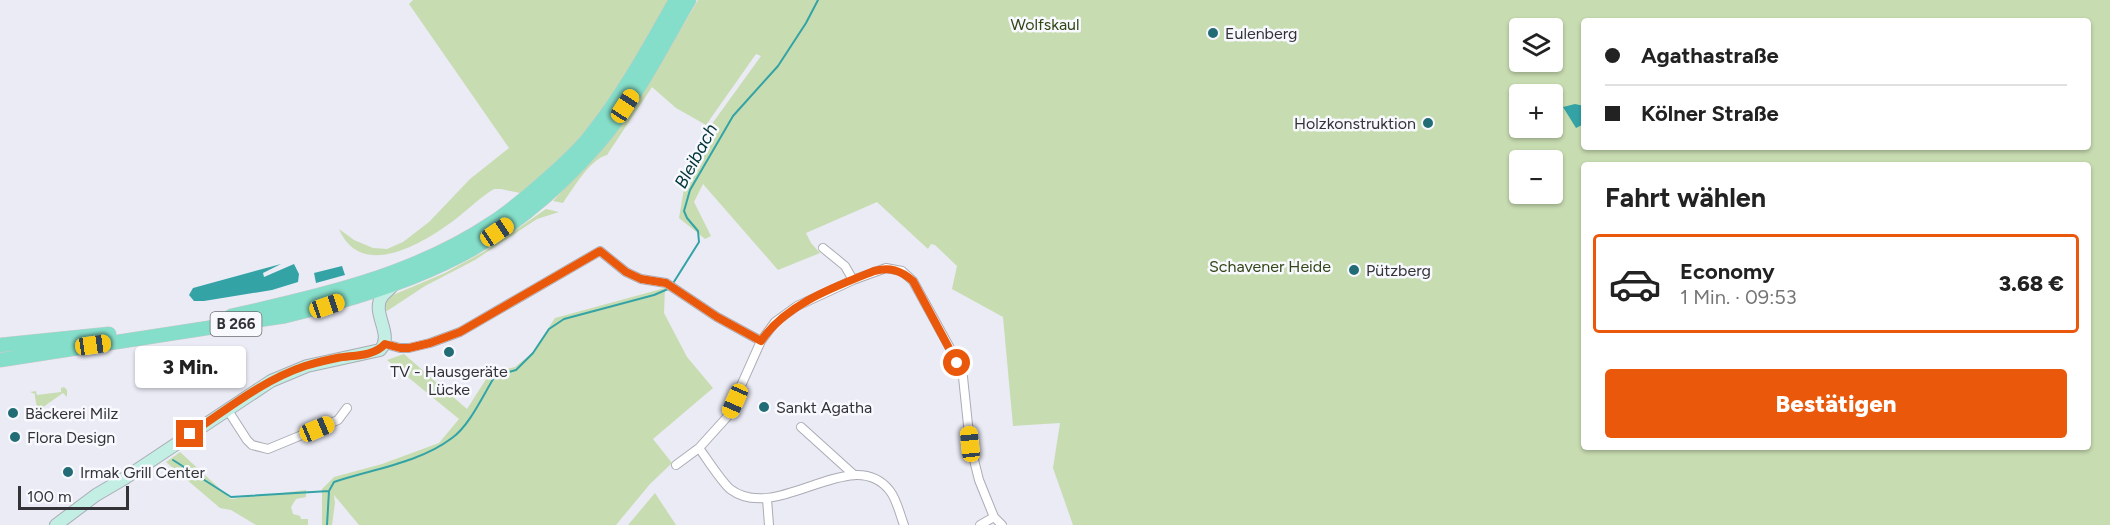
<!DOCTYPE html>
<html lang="de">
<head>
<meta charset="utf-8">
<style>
	:root { --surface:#fff; --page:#f6f6f6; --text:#222; --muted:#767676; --line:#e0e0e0; --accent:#ea580c }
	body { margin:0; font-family:Figtree,sans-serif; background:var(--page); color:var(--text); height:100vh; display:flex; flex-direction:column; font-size:22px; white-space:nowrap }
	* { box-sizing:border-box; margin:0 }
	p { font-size:20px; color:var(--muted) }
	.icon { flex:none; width:33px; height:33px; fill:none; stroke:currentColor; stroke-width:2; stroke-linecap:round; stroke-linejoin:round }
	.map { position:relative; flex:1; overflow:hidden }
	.drawer { position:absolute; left:1581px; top:162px; width:510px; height:288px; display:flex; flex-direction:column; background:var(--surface); border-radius:6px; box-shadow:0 2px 4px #0004 }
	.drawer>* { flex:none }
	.guide { position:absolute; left:1581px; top:18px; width:510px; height:132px; border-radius:6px; box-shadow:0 2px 4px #0004; display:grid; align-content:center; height:132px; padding:0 24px; background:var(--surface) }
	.buttons { position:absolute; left:1509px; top:18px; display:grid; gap:12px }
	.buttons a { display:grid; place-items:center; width:54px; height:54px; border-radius:6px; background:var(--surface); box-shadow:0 2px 4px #0004; font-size:30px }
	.scale { position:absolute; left:18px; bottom:15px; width:111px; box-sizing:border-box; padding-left:6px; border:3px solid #333337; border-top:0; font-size:16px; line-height:21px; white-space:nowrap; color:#333337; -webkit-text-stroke:4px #f8f9ff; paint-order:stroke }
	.end { position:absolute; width:27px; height:27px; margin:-14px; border:8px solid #ea580c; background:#fff; box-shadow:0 0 0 3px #fff }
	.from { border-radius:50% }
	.bubble { position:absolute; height:42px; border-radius:6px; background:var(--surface); box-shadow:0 2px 4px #0004; font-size:20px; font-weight:800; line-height:42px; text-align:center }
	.car { position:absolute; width:18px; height:36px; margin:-18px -9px; border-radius:8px; box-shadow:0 0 4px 2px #0007; background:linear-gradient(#f5c518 24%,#345 0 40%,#f5c518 0 76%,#345 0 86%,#f5c518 0) }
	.guide b { display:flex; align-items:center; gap:21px; height:57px; font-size:22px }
	.guide b+b { border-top:2px solid var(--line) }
	.guide i { width:15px; height:15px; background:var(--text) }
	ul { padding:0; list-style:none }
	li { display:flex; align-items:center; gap:18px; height:99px; margin:0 12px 9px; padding:0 12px; border:3px solid transparent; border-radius:6px }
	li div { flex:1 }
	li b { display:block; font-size:22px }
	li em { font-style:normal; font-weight:800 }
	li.on { border-color:var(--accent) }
	li>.icon { width:54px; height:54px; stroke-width:1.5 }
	h2 { padding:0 24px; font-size:27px; line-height:72px }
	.cta { display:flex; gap:12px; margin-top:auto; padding:12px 24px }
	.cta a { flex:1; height:69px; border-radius:6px; background:var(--accent); color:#fff; font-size:24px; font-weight:800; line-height:69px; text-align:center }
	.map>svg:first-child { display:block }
</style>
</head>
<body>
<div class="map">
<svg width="2110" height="525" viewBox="0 0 2110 525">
	<rect width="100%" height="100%" fill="#eaebf5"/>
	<path fill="#c8dcb1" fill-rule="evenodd" d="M413,0h256c-42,72 -80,144 -149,193l-19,-4h-7c-17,10 -31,26 -48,37 -30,21 -86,52 -107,3l15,11 19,8 14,1 16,-7 26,-20 41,-43 39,-31 -100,-144z
		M698,0h1412v525h-1037l-20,-57 7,-45 -47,3 -10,-109 -51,-28 5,-23 -22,-21 -4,-1 -3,5 -51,-47 -71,31 5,10 9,10 -42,17 -75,-86 -9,18 17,34 -6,3 -26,-21 6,-35 24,-55 52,-72 -5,-2 -50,71 -30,-17 -24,-21 -45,68c-16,3 -35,35 -44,48l-10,-2 54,-59 41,-58zM1584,21h504v126h-504zM1520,28h32v34h-32zM1520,94h32v34h-32zM1520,160h32v34h-32zM1584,165h504v282h-504z
		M546,209l13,3 -22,7 -62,41 -50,26 -38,25 -2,-1 2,-10 6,-5 52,-22 40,-22z
		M665,288l-1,25 23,44 26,31 -60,51 19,24 -22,21 -34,41h-257l-25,-30 1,8 -3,22h-10v-36l12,-12 48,-13 57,-21 20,-24 -72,-59 17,-6 63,55 23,-36 25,-6 17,-14 23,-35z
		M64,387l3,3v7l-4,-4 -24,17 2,4 -7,4 -1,-4 5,-1 -3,-16v-3l-5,-2 6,-1 1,4 24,-3v-4z
		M180,452l51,47 75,-9v7l-10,2 -5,8 2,7 7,2 1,3h7v6h-52l-25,-15 -11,-2 -54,-46z
		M655,493l21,32h-48z"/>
	<path fill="#33a3a6" d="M1575,104l9,2v18l-8,4 -13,-21z
		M281,264l-18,9 1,4 30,-13 5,10 -1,8 -26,8 -68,11h-10l-5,-6 4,-7z
		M342,266l3,9 -29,8 -2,-10z"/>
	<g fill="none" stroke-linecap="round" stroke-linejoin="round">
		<path stroke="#33a3a6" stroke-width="2" d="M672,285l27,-43 -1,-11 -11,-13 -3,-7 6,-21 43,-74 45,-50 28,-43 12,-23
			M173,460l58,37 98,-6
			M327,525l2,-34 5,-9c39,-13 85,-19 118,-44 18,-13 31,-43 43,-62l21,-6 17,-17 16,-24 15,-10 90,-24 14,-6"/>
		<defs>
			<path id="street" d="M823,248l22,18 8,14
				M385,344l15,4h9l21,-5 30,-11 140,-81 26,21 15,7 25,4 51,34 44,24
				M227,409l20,31 5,5 16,4 70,-29 9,-12
				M801,427l52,47
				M699,448c8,11 22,33 31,41 47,36 122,-47 160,2 7,9 10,24 14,34
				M676,465l23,-17 28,-31 34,-76 14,-19 22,-16 56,-26 33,-12 16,3 11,10 38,69 12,27 7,67 9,36 15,37 8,8
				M767,499l2,26
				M980,525l14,-8"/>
			<path id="secondary" d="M56,525l40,-30 29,-17 146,-97 36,-15 73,-16c15,-16 -11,-38 3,-55 3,-3 7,-6 10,-10"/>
			<path id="primary" d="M231,316c91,-20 183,-41 261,-93 19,-12 37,-28 54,-43 16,-14 32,-28 45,-45 33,-41 59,-89 85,-135
				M0,345l109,-11
				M0,360l285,-44c54,-13 110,-29 160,-53 56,-26 110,-70 151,-117 37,-42 65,-98 93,-146"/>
		</defs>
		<use href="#street" stroke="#aaacb5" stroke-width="10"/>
		<use href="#secondary" stroke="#aaacb5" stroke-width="14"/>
		<use href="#primary" stroke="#cacacb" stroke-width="15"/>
		<use href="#street" stroke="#fff" stroke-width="8"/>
		<use href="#secondary" stroke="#c2eee4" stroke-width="12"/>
		<use href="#primary" stroke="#85dec9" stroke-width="14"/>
	</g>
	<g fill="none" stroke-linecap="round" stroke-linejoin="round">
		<path stroke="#ea580c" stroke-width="8" d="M190,434c36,-24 73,-54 115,-68 10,-3 21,-6 32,-8 16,-3 36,-1 48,-14l15,4h9l21,-5 30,-11 140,-81 26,21 15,7 25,4 51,34 44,24c25,-37 73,-54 113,-70 16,-4 26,-1 39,10l44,82"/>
	</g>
	<g fill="#226c76" stroke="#f8f9ff" stroke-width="2">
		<circle cx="1213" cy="33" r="6"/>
		<circle cx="1428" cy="123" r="6"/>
		<circle cx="1354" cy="270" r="6"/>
		<circle cx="449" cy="352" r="6"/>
		<circle cx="764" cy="407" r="6"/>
		<circle cx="13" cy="413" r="6"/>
		<circle cx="15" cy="437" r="6"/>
		<circle cx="68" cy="472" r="6"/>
	</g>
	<g text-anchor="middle" stroke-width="5" stroke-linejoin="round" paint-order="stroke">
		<rect fill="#f8f9ff" stroke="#6e6e73" stroke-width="1.5" x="210.5" y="312" width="51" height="24" rx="4.5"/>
		<g font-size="15" font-weight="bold" fill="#333337">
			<text x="236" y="329">B 266</text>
		</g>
		<g font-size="16" fill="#324515" stroke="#f8f9ff">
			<text x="1045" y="30">Wolfskaul</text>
			<text x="1270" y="272">Schavener Heide</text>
		</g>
		<g font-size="16" fill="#333337" stroke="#f8f9ff" text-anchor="start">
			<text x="1225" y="39">Eulenberg</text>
			<text x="1416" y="129" text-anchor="end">Holzkonstruktion</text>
			<text x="1366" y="276">Pützberg</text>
			<text x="449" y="377" text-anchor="middle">TV - Hausgeräte<tspan x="449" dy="18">Lücke</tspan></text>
			<text x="776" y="413">Sankt Agatha</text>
			<text x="25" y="419">Bäckerei Milz</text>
			<text x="27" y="443">Flora Design</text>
			<text x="80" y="478">Irmak Grill Center</text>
		</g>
		<g font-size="18" font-style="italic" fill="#003537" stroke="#f8f9ff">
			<text transform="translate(696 156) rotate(-62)" y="6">Bleibach</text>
		</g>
	</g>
</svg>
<div class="buttons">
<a><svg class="icon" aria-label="layers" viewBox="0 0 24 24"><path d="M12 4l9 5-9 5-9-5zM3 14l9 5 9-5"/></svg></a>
<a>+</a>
<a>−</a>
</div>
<div class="scale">100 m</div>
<i class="end from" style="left:957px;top:363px"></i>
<i class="end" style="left:190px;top:434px"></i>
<div class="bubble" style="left:135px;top:346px;width:111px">3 Min.</div>
<i class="car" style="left:625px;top:106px;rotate:33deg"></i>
<i class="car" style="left:497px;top:232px;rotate:56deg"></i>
<i class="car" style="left:327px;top:306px;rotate:71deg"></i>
<i class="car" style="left:93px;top:345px;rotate:82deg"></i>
<i class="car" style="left:735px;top:401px;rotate:204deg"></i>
<i class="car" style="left:317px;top:429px;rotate:67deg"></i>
<i class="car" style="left:970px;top:444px;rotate:354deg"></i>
<div class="guide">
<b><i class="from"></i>Agathastraße</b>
<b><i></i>Kölner Straße</b>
</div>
<section class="drawer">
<h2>Fahrt wählen</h2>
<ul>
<li class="on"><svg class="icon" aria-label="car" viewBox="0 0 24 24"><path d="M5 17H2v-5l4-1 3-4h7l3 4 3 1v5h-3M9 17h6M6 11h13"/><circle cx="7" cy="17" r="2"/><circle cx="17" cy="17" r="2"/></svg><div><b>Economy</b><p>1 Min. · 09:53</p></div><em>3.68 €</em></li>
</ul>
<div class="cta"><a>Bestätigen</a></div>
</section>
</div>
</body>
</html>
